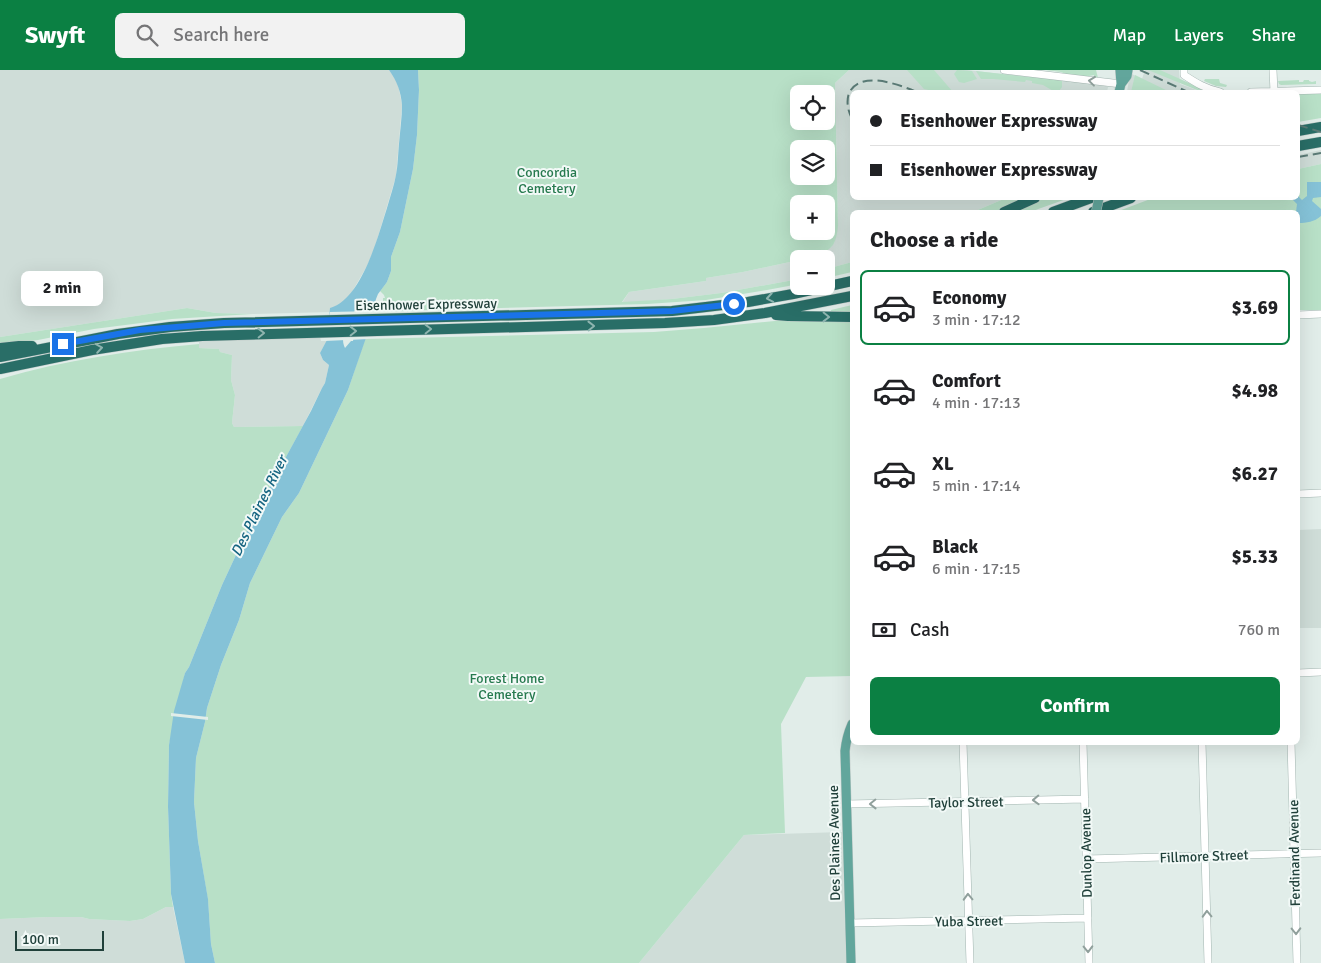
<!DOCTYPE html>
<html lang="en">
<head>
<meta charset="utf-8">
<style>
	:root { --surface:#fff; --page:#f2f2f2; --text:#202124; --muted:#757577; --line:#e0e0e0; --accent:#0b8043 }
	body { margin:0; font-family:Signika,sans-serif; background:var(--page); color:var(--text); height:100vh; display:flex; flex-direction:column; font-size:19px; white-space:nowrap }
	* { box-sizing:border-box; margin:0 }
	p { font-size:16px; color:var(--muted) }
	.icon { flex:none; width:28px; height:28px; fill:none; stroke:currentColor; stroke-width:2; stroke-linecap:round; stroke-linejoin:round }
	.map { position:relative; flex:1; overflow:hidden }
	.details { position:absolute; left:850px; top:140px; width:450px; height:535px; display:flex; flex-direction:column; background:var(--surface); border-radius:8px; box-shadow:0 5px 20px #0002 }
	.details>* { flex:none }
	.hud { position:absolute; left:850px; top:20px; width:450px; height:110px; border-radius:8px; box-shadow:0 5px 20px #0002; display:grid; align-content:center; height:110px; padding:0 20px; background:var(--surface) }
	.controls { position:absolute; left:790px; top:15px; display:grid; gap:10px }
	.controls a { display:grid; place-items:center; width:45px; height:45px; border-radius:8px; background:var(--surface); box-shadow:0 5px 20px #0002; font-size:25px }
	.scale { position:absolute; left:15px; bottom:12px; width:89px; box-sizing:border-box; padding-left:5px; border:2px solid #20403a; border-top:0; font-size:14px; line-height:18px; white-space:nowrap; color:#20403a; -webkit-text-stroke:4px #f2f9f7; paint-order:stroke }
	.end { position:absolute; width:22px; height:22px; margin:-11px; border:6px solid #1a73e8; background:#fff; box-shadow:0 0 0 2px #fff }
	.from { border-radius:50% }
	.bubble { position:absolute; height:35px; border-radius:8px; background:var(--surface); box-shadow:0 5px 20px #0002; font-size:16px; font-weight:700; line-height:35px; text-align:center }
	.hud b { display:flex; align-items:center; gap:18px; height:48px; font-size:19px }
	.hud b+b { border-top:1px solid var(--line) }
	.hud i { width:12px; height:12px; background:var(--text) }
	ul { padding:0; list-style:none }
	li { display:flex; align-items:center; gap:15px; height:75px; margin:0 10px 8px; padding:0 10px; border:2px solid transparent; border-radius:8px }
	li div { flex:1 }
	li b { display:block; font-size:19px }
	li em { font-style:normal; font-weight:700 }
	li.current { border-color:var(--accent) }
	li>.icon { width:45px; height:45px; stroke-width:1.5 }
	h2 { padding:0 20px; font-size:22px; line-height:60px }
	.pay { display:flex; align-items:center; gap:12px; height:55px; padding:0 20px; font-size:19px }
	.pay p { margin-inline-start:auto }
	.button { display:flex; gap:10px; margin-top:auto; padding:10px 20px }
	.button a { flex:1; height:58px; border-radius:8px; background:var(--accent); color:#fff; font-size:20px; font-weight:700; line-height:58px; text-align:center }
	header { display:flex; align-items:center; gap:30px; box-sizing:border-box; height:70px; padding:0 25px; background:var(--accent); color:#fff }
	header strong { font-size:24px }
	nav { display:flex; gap:28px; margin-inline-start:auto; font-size:18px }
	.search { width:350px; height:45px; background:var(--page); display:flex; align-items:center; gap:12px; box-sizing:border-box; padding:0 18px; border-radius:8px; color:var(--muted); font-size:19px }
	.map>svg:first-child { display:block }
</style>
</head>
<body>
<header>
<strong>Swyft</strong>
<div class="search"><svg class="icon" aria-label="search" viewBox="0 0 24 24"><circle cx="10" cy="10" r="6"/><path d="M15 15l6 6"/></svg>Search here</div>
<nav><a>Map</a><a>Layers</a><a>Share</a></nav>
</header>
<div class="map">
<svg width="1321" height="893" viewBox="0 0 1321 893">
	<rect width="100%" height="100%" fill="#e1ede9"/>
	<path fill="#cfddd8" d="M0,0h389l7,10 3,9 3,16 -6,71 -22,74 -7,16 -18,31 -12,9 -6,2v4l-79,2 -36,-1 -29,-5 -187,29z
		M849,0h117l63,7 2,-2 69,9 8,3 -1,5h-255v106h154l-33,14h-121v50l-26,7v-10h-22l14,-5 20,-28 -3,-143z
		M1145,0h34l1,14 22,8h-75l3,-19 12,6z
		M1321,80v14l-23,5v-14z
		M799,190v19l-78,14 -49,6 -50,4 7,-11 77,-11v-3l37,-6z
		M320,267l1,4h6l-7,12 3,7 6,5 -4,18 -3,5 -19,38 -69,1 -2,-4 3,-28 -4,-15 1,-25 -12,-3 -1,-3 -20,-1v-6l57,-4z
		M1321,459v99h-23v-98z
		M842,762l4,131h-207l105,-128z
		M166,837h7l12,56h-185v-44l48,-2h33l8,2 41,2 13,-2z"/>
	<path fill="#b8e0c7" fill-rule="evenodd" d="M418,0h431l-14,13 3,143c-2,18 -5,24 -23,30 -6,1 -10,3 -16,3v1l-56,12 -37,6v3l-77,11 -7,10 50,-3 49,-6 78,-14v5l-32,6 -61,10 -59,4 -264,7v-13h2l-1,-3 -4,-4 7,-9 4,-11v-14l9,-25 13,-63 4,-34 2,-45zM799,24h27v27h-27zM799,79h27v27h-27zM799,134h27v27h-27z
		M907,0h27l19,22h-16l-13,-3z
		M957,0l15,1 5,8 -13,4 -5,-1 -5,-8z
		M1045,0h51l2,8h-4v-3l-5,1v1l-19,-1 -9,-4z
		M1148,0h12l49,22h-7z
		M976,1l53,6 2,-2 29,5 2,1v6l-3,4 -4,1 -12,-7 -11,-2v-2l-6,-1 -1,2 -32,-3h-12z
		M1135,5l35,17h-39z
		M1205,9h14l1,4 7,2 -1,2 -10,-1 -12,-5z
		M1299,10v2h4l1,-2h5v1l3,1 4,-1v3l-35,1 -2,-1 -1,-3z
		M1321,23v25l-23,4v-28z
		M1321,94v146h-23v-98h-182l37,-14h145v-29z
		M1006,128h22l-31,14h-24z
		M1045,128h24l-39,14h-16z
		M852,192v10l-26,6v-9z
		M852,235v9h-21v-4z
		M187,238l29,5 36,1 -80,5 -78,10 -56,11 -38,5v-8z
		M785,250h67v356l-46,1 -25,47 4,109 -41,2 -105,128h-424l-4,-19 -3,-44 -10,-59 -4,-39 2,-44 9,-36 2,-14 14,-43 18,-45 11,-37 32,-66 17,-24 49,-103 17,-51 289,-7 50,-4z
		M199,274v4l20,1 1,3 12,3 -1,25 4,15 -3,28 2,4 69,-1 -47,86 -34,73 -33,82 -4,6 -16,72 -1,62 3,87 2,13h-7l-23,12 -13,2 -41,-2 -8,-2h-33l-48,2v-540c65,-19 132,-29 199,-35z"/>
	<path fill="#85c2d7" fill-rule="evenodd" d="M389,0h29l1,20 -2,45 -4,34 -13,63 -9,25v14l-4,11 -9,12 -2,5 -8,33 -20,58 -49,103 -17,24 -32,66 -11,37 -18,45 -14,43 -2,14 -9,36 -2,44 4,39 10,58 3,45 4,19h-30l-14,-69 -3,-87 1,-62 5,-34 11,-38 4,-6 33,-82 34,-73 55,-101 11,-23 3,-5 4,-18 -6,-5 -3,-7 7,-13 3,-32c32,-9 48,-72 57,-100 3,-11 7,-22 9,-33 2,-11 2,-21 3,-31 1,-13 3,-26 3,-39 -1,-13 -5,-24 -13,-35zM355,239l3,1 -5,31h-2l-6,7c-7,-13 7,-26 10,-39z
		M1307,112h14v15l-8,1 -1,3 9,8v7c-7,6 -14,7 -23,7v-11h-2l1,-8 -5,-5 6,-1v-2l4,4 5,-4z"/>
	<path fill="#e1ede9" d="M375,241l-4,21 -3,7 -20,1 3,-1 3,-22 -6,13 -2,10 -21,1 5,-29z
		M171,643l37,4v3l-37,-4z"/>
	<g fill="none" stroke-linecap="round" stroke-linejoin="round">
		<defs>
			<path id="minor" d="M1004,0l117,14
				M1184,0v5c12,8 22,14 36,17
				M1273,0l1,22
				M1251,22l70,-2
				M1298,245l23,-1
				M1298,424l23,-1
				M1298,603l23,-1
				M963,672l7,221
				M1083,672l6,221
				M1202,672l6,221
				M1291,672l6,221
				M847,734l238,-5
				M1086,789l235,-6
				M850,853l238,-5"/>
			<path id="major" d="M1121,14l6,-8 1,-6
				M1119,22l2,-8 -1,-14
				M851,893l-6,-212c1,-10 3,-18 7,-27"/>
			<path id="highway" d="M1298,61l23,-4
				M1298,76l23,-4
				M1004,142l31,-14
				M1053,142l38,-14
				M1093,142l38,-14
				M776,245l12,1 64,1
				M0,278l19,-2h13
				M0,287l118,-23 52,-7 54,-4 448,-12 76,-9 45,-8 59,-13
				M0,299l92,-19 70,-11 40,-3 463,-13 49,-3 51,-7 87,-17"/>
		</defs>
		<use href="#minor" stroke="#a3b6b1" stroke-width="8"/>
		<use href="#major" stroke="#c1cac8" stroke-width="10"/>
		<use href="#highway" stroke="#c1cac8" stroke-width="11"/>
		<use href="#minor" stroke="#fff" stroke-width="7"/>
		<use href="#major" stroke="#62a69c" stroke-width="9"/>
		<use href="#highway" stroke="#296e67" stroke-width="10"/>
		<path stroke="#5a7b76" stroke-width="2" stroke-dasharray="10 5" stroke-linecap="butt" d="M1140,0l48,22
			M852,49c-4,-8 -6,-17 -3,-26 12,-23 48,-9 68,-1
			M1298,55l23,7
			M1298,87l23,-4"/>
		<defs>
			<path id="major-bridge" d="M1096,142l3,-14"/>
		</defs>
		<use href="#major-bridge" stroke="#c1cac8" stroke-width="10" stroke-linecap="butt"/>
		<use href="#major-bridge" stroke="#62a69c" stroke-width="9"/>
	</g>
	<defs><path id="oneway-chevron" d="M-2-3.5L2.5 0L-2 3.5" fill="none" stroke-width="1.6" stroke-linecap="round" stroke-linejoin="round" transform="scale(1.25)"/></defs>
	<g stroke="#90a09c">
		<use href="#oneway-chevron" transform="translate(1092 11) rotate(-173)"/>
		<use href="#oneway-chevron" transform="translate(1036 730) rotate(178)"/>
		<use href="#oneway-chevron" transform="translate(873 734) rotate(179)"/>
		<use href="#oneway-chevron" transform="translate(968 827) rotate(-92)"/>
		<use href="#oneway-chevron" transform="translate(1207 844) rotate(-92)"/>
		<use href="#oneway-chevron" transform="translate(1296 861) rotate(89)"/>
		<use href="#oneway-chevron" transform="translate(1088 879) rotate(89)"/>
	</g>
	<g stroke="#8eb4af">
		<use href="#oneway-chevron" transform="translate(770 228) rotate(170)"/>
		<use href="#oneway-chevron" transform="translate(826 247) rotate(1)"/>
		<use href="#oneway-chevron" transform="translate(591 256) rotate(-1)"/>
		<use href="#oneway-chevron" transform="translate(428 259) rotate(-1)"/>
		<use href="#oneway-chevron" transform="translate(353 261) rotate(-1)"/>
		<use href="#oneway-chevron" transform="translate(261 263) rotate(-1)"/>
		<use href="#oneway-chevron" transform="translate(99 278) rotate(-9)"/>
	</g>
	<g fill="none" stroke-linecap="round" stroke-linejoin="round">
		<path stroke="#1a73e8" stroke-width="6" d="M63,274l77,-14 84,-7 414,-11 34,-1 62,-7"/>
	</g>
	<g text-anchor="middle" stroke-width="4" stroke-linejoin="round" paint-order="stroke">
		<g font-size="14" fill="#277a4f" stroke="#f2f9f7">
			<text x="547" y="107">Concordia<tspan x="547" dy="16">Cemetery</tspan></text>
			<text x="507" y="613">Forest Home<tspan x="507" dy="16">Cemetery</tspan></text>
		</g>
		<g font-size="14" fill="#20403a" stroke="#f2f9f7">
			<text transform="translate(426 234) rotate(-1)" y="5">Eisenhower Expressway</text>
			<text transform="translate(966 732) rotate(-1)" y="5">Taylor Street</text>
			<text transform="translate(834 773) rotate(-91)" y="5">Des Plaines Avenue</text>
			<text transform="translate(1086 783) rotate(-91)" y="5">Dunlop Avenue</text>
			<text transform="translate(1294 783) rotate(-91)" y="5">Ferdinand Avenue</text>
			<text transform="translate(1204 786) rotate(-2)" y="5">Fillmore Street</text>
			<text transform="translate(969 851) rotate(-1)" y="5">Yuba Street</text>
		</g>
		<g font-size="15" font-style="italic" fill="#156481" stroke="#f2f9f7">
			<text transform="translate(259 436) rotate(-64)" y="5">Des Plaines River</text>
		</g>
	</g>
</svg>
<div class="controls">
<a><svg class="icon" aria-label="locate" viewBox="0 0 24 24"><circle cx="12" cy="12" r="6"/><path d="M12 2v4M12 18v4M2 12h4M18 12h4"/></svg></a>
<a><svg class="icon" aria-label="layers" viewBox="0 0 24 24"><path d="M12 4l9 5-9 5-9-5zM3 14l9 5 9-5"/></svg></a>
<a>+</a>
<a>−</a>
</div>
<div class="scale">100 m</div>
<i class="end from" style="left:734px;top:234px"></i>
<i class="end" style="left:63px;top:274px"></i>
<div class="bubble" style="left:21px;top:201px;width:82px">2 min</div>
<div class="hud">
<b><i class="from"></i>Eisenhower Expressway</b>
<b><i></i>Eisenhower Expressway</b>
</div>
<section class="details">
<h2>Choose a ride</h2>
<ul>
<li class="current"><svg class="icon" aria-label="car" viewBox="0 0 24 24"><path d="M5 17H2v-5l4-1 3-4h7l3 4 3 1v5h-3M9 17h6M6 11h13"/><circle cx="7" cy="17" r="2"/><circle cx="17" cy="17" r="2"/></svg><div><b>Economy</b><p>3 min · 17:12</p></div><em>$3.69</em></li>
<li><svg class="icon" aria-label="car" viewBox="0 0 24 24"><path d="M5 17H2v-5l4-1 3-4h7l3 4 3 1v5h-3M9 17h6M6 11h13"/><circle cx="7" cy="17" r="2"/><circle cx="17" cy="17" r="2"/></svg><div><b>Comfort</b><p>4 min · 17:13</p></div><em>$4.98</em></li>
<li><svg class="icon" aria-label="car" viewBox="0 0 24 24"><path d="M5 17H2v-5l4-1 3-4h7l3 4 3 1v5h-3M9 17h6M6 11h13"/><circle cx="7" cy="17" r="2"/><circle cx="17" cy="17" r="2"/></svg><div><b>XL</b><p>5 min · 17:14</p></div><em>$6.27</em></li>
<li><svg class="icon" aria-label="car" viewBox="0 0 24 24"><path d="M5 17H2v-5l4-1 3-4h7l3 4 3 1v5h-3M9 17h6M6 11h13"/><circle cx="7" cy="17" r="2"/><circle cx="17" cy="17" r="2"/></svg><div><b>Black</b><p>6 min · 17:15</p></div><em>$5.33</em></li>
</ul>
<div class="pay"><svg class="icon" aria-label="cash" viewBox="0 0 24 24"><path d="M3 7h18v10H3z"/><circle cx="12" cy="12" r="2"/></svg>Cash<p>760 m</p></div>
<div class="button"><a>Confirm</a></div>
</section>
</div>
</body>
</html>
